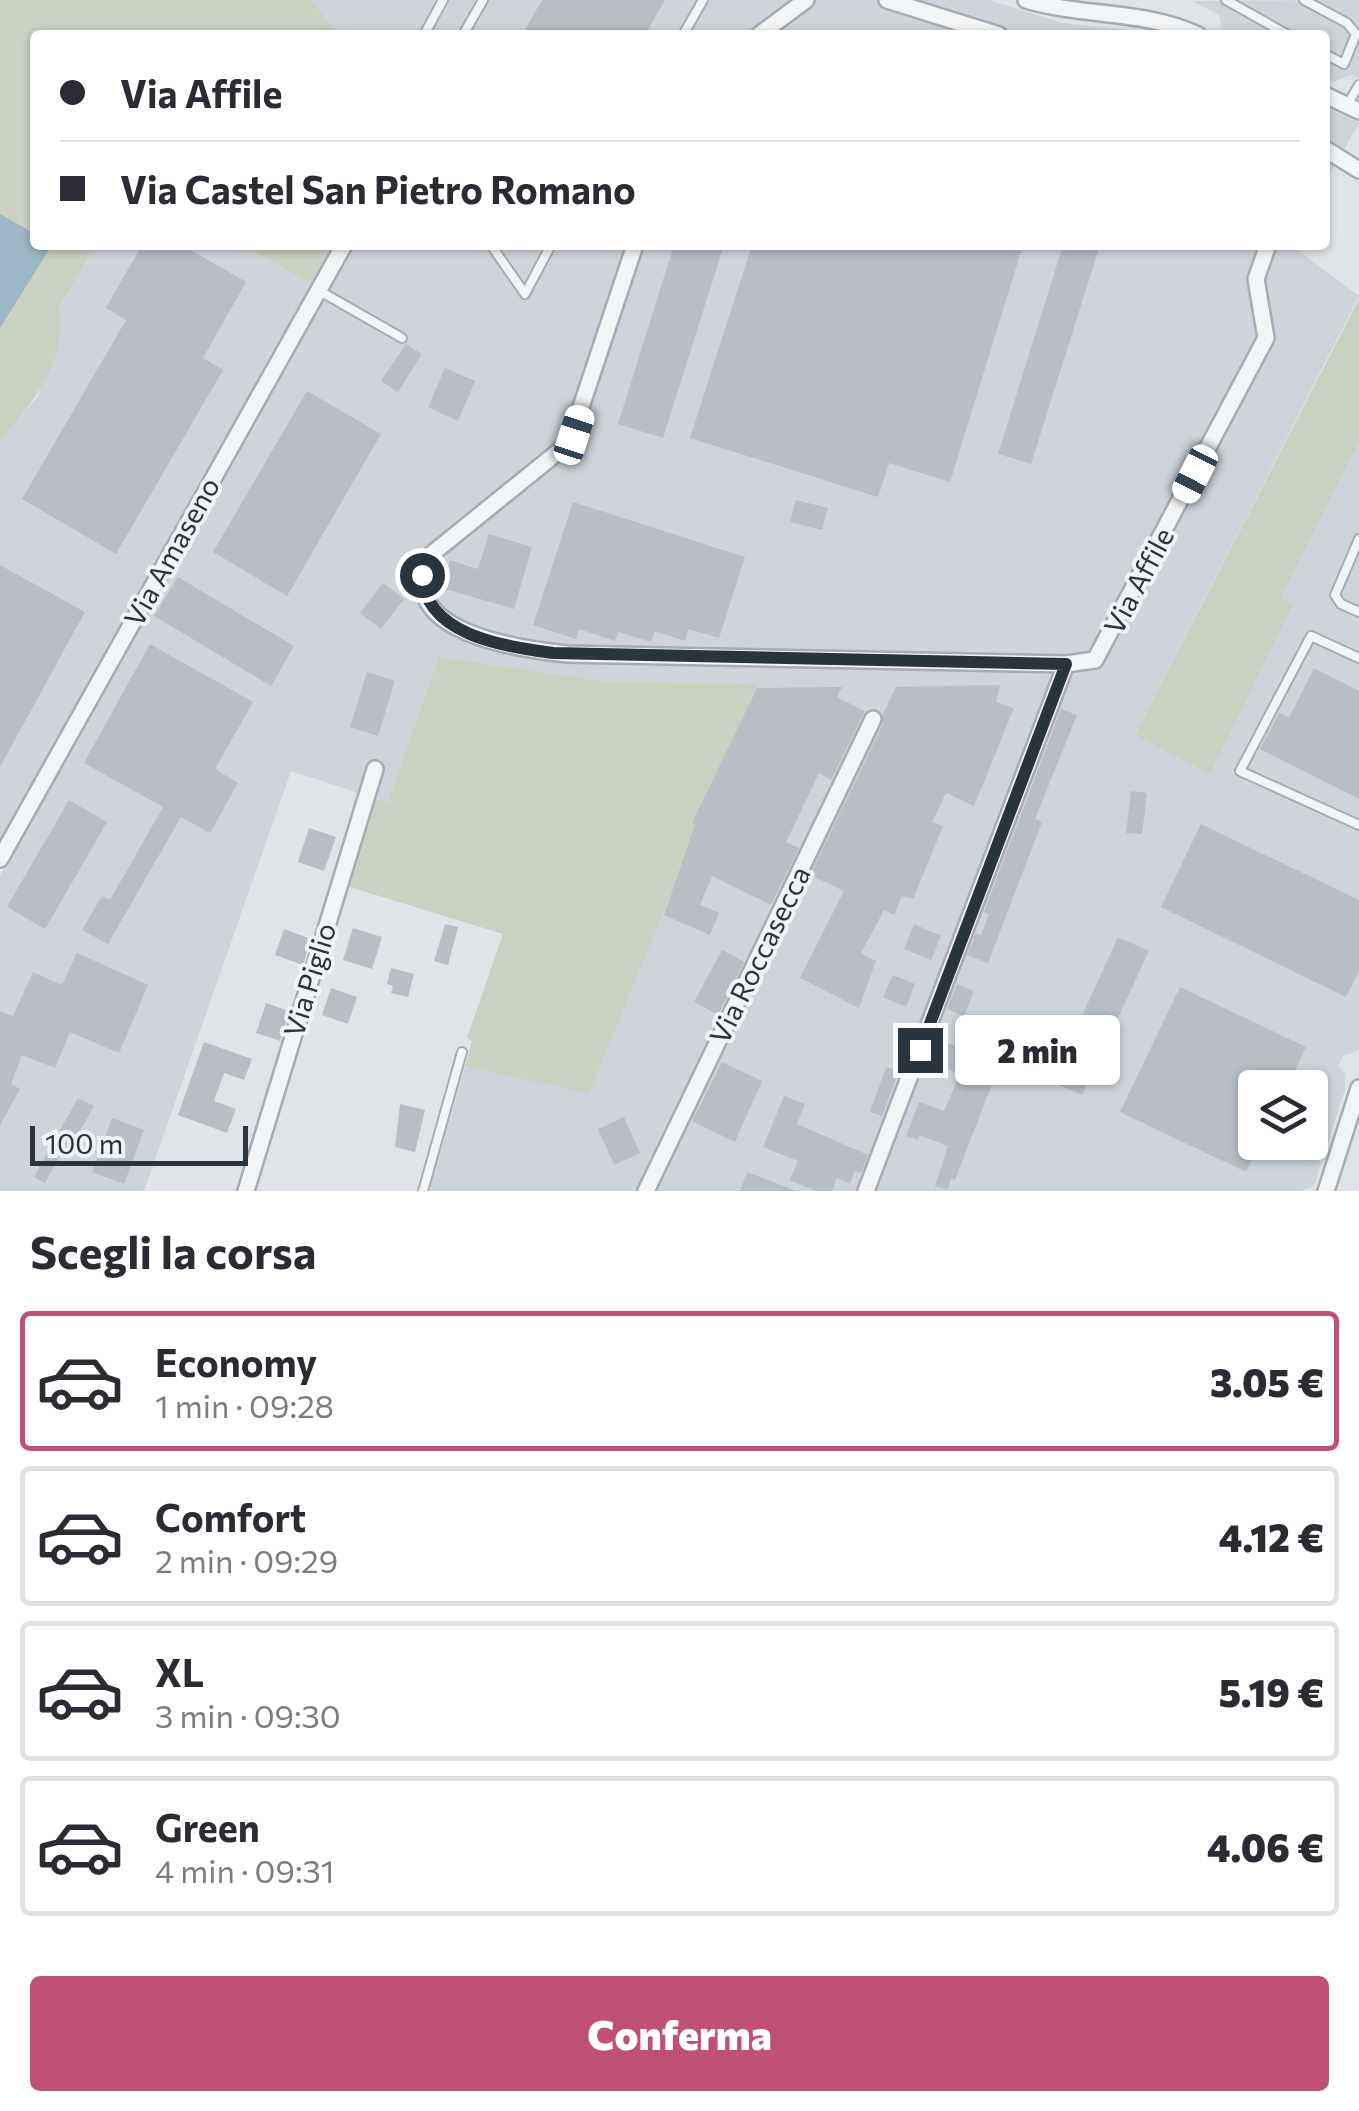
<!DOCTYPE html>
<html lang="it">
<head>
<meta charset="utf-8">
<style>
	:root { --surface:#fff; --page:#f2f2f3; --text:#2b2b33; --muted:#7c7c81; --line:#e1e1e2; --accent:#c15174 }
	body { margin:0; font-family:Commissioner,sans-serif; background:var(--page); color:var(--text); height:100vh; display:flex; flex-direction:column; font-size:38px; white-space:nowrap }
	* { box-sizing:border-box; margin:0 }
	p { font-size:32px; color:var(--muted) }
	.icon { flex:none; width:55px; height:55px; fill:none; stroke:currentColor; stroke-width:2; stroke-linecap:round; stroke-linejoin:round }
	.map { position:relative; height:1191px; overflow:hidden }
	.panel { display:flex; flex-direction:column; background:var(--surface); flex:1 }
	.panel>* { flex:none }
	.banner { position:absolute; left:30px; top:30px; width:1300px; height:220px; border-radius:10px; box-shadow:0 2px 8px #0004; display:grid; align-content:center; height:220px; padding:0 30px; background:var(--surface) }
	.controls { position:absolute; left:1238px; top:1070px; display:grid; gap:20px }
	.controls a { display:grid; place-items:center; width:90px; height:90px; border-radius:10px; background:var(--surface); box-shadow:0 2px 8px #0004; font-size:50px }
	.scale { position:absolute; left:30px; bottom:25px; width:218px; box-sizing:border-box; padding-left:10px; border:5px solid #2a343d; border-top:0; font-size:28px; line-height:35px; white-space:nowrap; color:#2a343d; -webkit-text-stroke:8px #eff3f5; paint-order:stroke }
	.end { position:absolute; width:45px; height:45px; margin:-22px; border:12px solid #2a343d; background:#fff; box-shadow:0 0 0 5px #fff }
	.from { border-radius:50% }
	.bubble { position:absolute; height:70px; border-radius:10px; background:var(--surface); box-shadow:0 2px 8px #0004; font-size:32px; font-weight:800; line-height:70px; text-align:center }
	.car { position:absolute; width:30px; height:60px; margin:-30px -15px; border-radius:12px; box-shadow:0 0 8px 2px #0007; background:linear-gradient(#fff 24%,#345 0 40%,#fff 0 76%,#345 0 86%,#fff 0) }
	.banner b { display:flex; align-items:center; gap:35px; height:95px; font-size:38px }
	.banner b+b { border-top:2px solid var(--line) }
	.banner i { width:25px; height:25px; background:var(--text) }
	ul { padding:0; list-style:none }
	li { display:flex; align-items:center; gap:30px; height:140px; margin:0 20px 15px; padding:0 10px; border:5px solid var(--line); border-radius:10px }
	li div { flex:1 }
	li b { display:block; font-size:38px }
	li em { font-style:normal; font-weight:800 }
	li.selected { border-color:var(--accent) }
	li>.icon { width:90px; height:90px; stroke-width:1.5 }
	h2 { padding:0 30px; font-size:45px; line-height:120px }
	.primary-button { display:flex; gap:20px; margin-top:auto; padding:20px 30px }
	.primary-button a { flex:1; height:115px; border-radius:10px; background:var(--accent); color:#fff; font-size:40px; font-weight:800; line-height:115px; text-align:center }
	.map>svg:first-child { display:block }
</style>
</head>
<body>
<div class="map">
<svg width="1359" height="1191" viewBox="0 0 1359 1191">
	<rect width="100%" height="100%" fill="#e0e4e8"/>
	<path fill="#ced4d9" fill-rule="evenodd" d="M305,0h684l74,23 112,12h-835z
		M1359,0v79l-8,-4 -18,7 -8,-4v-43h-91l-12,-6 -3,-14 -27,-14z
		M1325,107l34,16 -34,59z
		M96,245h146l73,41 -315,558v-402l38,-46 20,-87z
		M354,245h937l68,51 -224,439 157,-132 -12,-5 79,-156v608l-16,6 -5,10 7,8v15l-31,97 -13,5h-426l144,-389 -160,389h-205l68,-141 -82,141h-211l36,-124 124,25 167,-408 -155,-3 -162,-24 -51,146 -97,-32 -147,420h-144v-315zM1255,1088h55v54h-55z"/>
	<path fill="#c8d1c2" d="M0,0h310l30,35h-305v210h61l-38,64c12,49 -28,97 -58,133z
		M242,245h95l-22,41z
		M1359,299v143l-78,155 12,7 -83,170 -75,-39z
		M439,657l162,24 156,3 -168,409 -124,-26 7,-26 -5,-3 36,-104 -163,-50 27,-87 21,5z"/>
	<path fill="#9eb7c4" d="M0,214l35,20v11h17l-52,83z"/>
	<path fill="#b8bec4" d="M542,0h123l-20,35h-123z
		M142,245h40l64,37 -43,76 20,12 -107,184 -94,-55 104,-179 -20,-12z
		M674,245h50l-61,193 -45,-14z
		M752,245h271l-73,237 -61,-19 -11,34 -188,-59z
		M1063,245h37l-69,219 -33,-10z
		M406,344l16,10 -24,38 -17,-11z
		M445,368l30,13 -17,40 -30,-14z
		M307,391l74,43 -94,162 -74,-44z
		M796,500l32,8 -6,22 -32,-8z
		M573,502l172,55 -26,81 -31,-9 -3,12 -30,-10 -4,11 -33,-10 -3,9 -36,-12 -3,10 -43,-14z
		M489,534l43,13 -18,62 -72,-21 8,-28 28,9z
		M0,565l85,47 -85,155z
		M178,577l116,69 -23,40 -117,-70z
		M383,583l21,16 -23,30 -21,-16z
		M150,644l103,58 -38,67 23,14 -28,50 -29,-16 -73,127 -26,-14 20,-34 8,4 53,-93 -79,-44z
		M1314,668l45,23v108l-99,-50 19,-36 10,5z
		M367,672l28,9 -17,55 -28,-9z
		M1000,685l-4,17 18,6 -40,98 -28,-13 -14,29 11,4 -30,73 -11,-3 -8,19 -10,-5 -23,43 15,8 -17,47 -59,-30 44,-87 -34,-16 73,-151v-10l13,-27z
		M842,687l-5,10 28,14 -34,69 -12,-7 -33,69 13,6 -28,57 -59,-29 -12,29 19,8 -9,22 -46,-20 31,-90 -3,-2 65,-135z
		M1061,709l16,6 -42,104 7,3 -54,141 -21,-8 9,-22 5,2 8,-21 -5,-2z
		M1131,791l16,2 -5,41 -16,-1z
		M69,800l38,22 -62,107 -38,-22z
		M1201,824l158,76v71l-13,26 -185,-90z
		M309,828l27,9 -12,34 -26,-9z
		M445,924l13,3 -10,38 -14,-4z
		M914,924l27,12 -10,24 -27,-11z
		M353,928l29,9 -10,32 -29,-9z
		M284,929l27,10 -8,26 -28,-10z
		M1118,937l31,14 -67,144 -30,-13z
		M722,950l22,12 -26,53 -24,-13z
		M77,953l71,32 -29,68 -49,-21 -15,36 -33,-13 -11,29 9,5 -20,36v-114l13,5 20,-44 29,13z
		M391,968l23,6 -6,23 -17,-4 2,-7 -6,-2z
		M893,975l22,9 -9,23 -23,-10z
		M957,984l17,7 -10,25 -17,-7z
		M1180,987l126,60 -19,41h-32v54h5l-14,30 -126,-60z
		M331,988l26,9 -9,27 -26,-9z
		M266,1003l23,8 -9,30 -24,-8z
		M936,1039l31,11 2,-5 33,13 -47,122 -4,-1 -4,11 -12,-4 13,-40 -28,-11 -2,5 -12,-4 13,-34 25,9 16,-37 -33,-13z
		M204,1042l48,17 -8,21 -20,-7 -10,28 22,8 -9,24 -49,-18z
		M722,1062l40,19 -27,61 -43,-21z
		M886,1067l13,4 -17,45 -12,-4z
		M784,1096l21,8 -8,20 71,31 -7,18 -6,-2 -5,13 -13,-6 -5,13h-16l-26,-11 8,-19 -35,-14z
		M78,1098l16,8 -29,52 -5,-2 -15,27 -11,-6z
		M400,1104l25,6 -10,42 -20,-5z
		M624,1117l16,36 -26,12 -16,-36z
		M112,1118l32,12 -20,54 -32,-12z
		M747,1172l47,18v1h-54z"/>
	<g fill="none" stroke-linecap="round" stroke-linejoin="round">
		<defs>
			<path id="service" d="M1226,0l62,35
				M1304,0l43,23 9,11 -12,30 -19,-10
				M424,35l19,-35
				M463,35l20,-35
				M683,35l20,-35
				M1347,105l12,-20
				M491,245l34,49 26,-49
				M318,290l84,48
				M1359,539l-24,56 6,9 18,8
				M1359,658l-48,-22 -71,135 119,54
				M423,1191l39,-139"/>
			<path id="minor" d="M887,0l112,35
				M1026,0c56,17 120,10 172,35
				M759,35l47,-35
				M1325,95l34,16
				M1325,149l34,21
				M635,245l-66,198 -141,114c-34,75 90,92 139,97l499,10 29,-4 171,-322 -10,-59 12,-34
				M0,859l344,-614
				M246,1191l129,-422
				M646,1191l227,-472
				M866,1191l200,-527
				M1326,1191l33,-103"/>
		</defs>
		<use href="#service" stroke="#a6acb1" stroke-width="12"/>
		<use href="#minor" stroke="#a6acb1" stroke-width="20"/>
		<use href="#service" stroke="#f2f4f6" stroke-width="8"/>
		<use href="#minor" stroke="#f2f4f6" stroke-width="15"/>
	</g>
	<g fill="none" stroke-linecap="round" stroke-linejoin="round">
		<path stroke="#2a343d" stroke-width="12" d="M422,575c3,61 83,71 131,78l513,11 -146,386"/>
	</g>
	<g text-anchor="middle" stroke-width="8" stroke-linejoin="round" paint-order="stroke">
		<g font-size="28" fill="#2a343d" stroke="#eff3f5">
			<text transform="translate(172 552) rotate(-61)" y="10">Via Amaseno</text>
			<text transform="translate(1139 581) rotate(-62)" y="10">Via Affile</text>
			<text transform="translate(760 955) rotate(-64)" y="10">Via Roccasecca</text>
			<text transform="translate(310 980) rotate(-73)" y="10">Via Piglio</text>
		</g>
	</g>
</svg>
<div class="controls">
<a><svg class="icon" aria-label="layers" viewBox="0 0 24 24"><path d="M12 4l9 5-9 5-9-5zM3 14l9 5 9-5"/></svg></a>
</div>
<div class="scale">100 m</div>
<i class="end from" style="left:422px;top:575px"></i>
<i class="end" style="left:920px;top:1050px"></i>
<div class="bubble" style="left:955px;top:1015px;width:165px">2 min</div>
<i class="car" style="left:574px;top:435px;rotate:18deg"></i>
<i class="car" style="left:1195px;top:474px;rotate:207deg"></i>
<div class="banner">
<b><i class="from"></i>Via Affile</b>
<b><i></i>Via Castel San Pietro Romano</b>
</div>
</div>
<section class="panel">
<h2>Scegli la corsa</h2>
<ul>
<li class="selected"><svg class="icon" aria-label="car" viewBox="0 0 24 24"><path d="M5 17H2v-5l4-1 3-4h7l3 4 3 1v5h-3M9 17h6M6 11h13"/><circle cx="7" cy="17" r="2"/><circle cx="17" cy="17" r="2"/></svg><div><b>Economy</b><p>1 min · 09:28</p></div><em>3.05 €</em></li>
<li><svg class="icon" aria-label="car" viewBox="0 0 24 24"><path d="M5 17H2v-5l4-1 3-4h7l3 4 3 1v5h-3M9 17h6M6 11h13"/><circle cx="7" cy="17" r="2"/><circle cx="17" cy="17" r="2"/></svg><div><b>Comfort</b><p>2 min · 09:29</p></div><em>4.12 €</em></li>
<li><svg class="icon" aria-label="car" viewBox="0 0 24 24"><path d="M5 17H2v-5l4-1 3-4h7l3 4 3 1v5h-3M9 17h6M6 11h13"/><circle cx="7" cy="17" r="2"/><circle cx="17" cy="17" r="2"/></svg><div><b>XL</b><p>3 min · 09:30</p></div><em>5.19 €</em></li>
<li><svg class="icon" aria-label="car" viewBox="0 0 24 24"><path d="M5 17H2v-5l4-1 3-4h7l3 4 3 1v5h-3M9 17h6M6 11h13"/><circle cx="7" cy="17" r="2"/><circle cx="17" cy="17" r="2"/></svg><div><b>Green</b><p>4 min · 09:31</p></div><em>4.06 €</em></li>
</ul>
<div class="primary-button"><a>Conferma</a></div>
</section>
</body>
</html>
